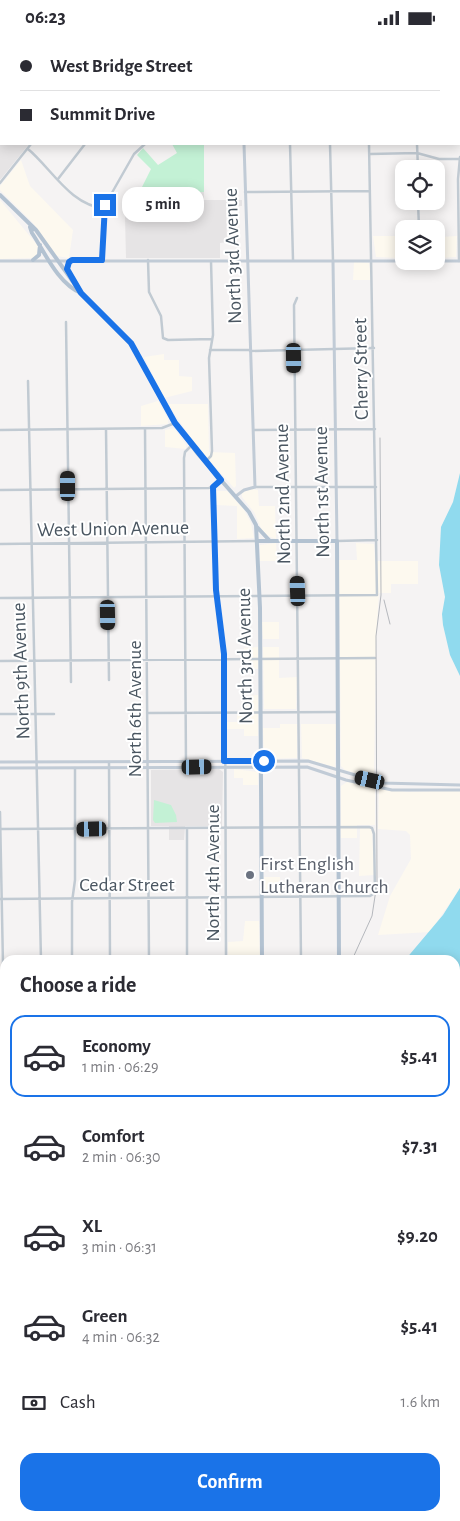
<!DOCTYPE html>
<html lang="en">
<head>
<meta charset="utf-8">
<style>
	:root { --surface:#fff; --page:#f7f7f7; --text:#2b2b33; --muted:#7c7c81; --line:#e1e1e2; --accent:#1a73e8 }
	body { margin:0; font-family:"Alegreya Sans",sans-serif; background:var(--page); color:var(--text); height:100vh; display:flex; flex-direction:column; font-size:19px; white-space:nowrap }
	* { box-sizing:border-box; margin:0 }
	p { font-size:16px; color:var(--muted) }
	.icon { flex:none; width:28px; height:28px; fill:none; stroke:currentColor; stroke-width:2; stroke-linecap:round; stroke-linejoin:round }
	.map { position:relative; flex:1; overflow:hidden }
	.drawer { position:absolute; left:0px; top:920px; width:460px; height:566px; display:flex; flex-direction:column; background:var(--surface); border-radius:15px 15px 0 0; box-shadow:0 2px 12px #0003 }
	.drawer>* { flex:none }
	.guide { position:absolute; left:0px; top:0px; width:460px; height:110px; box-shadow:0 2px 12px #0003; display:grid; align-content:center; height:110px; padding:0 20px; background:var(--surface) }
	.tools { position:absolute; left:395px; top:125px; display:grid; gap:10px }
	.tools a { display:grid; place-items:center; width:50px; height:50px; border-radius:10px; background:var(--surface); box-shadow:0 2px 12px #0003; font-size:25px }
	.end { position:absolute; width:22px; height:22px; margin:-11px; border:6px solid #1a73e8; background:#fff; box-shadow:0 0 0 2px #fff }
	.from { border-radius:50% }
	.bubble { position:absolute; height:35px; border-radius:15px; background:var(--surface); box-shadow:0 2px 12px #0003; font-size:16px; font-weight:600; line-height:35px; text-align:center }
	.car { position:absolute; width:15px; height:30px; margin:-15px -8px; border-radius:6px; box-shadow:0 0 4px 1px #0007; background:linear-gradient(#222 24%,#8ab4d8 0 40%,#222 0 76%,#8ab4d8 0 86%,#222 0) }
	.guide b { display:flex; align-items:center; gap:18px; height:48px; font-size:19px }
	.guide b+b { border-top:1px solid var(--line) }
	.guide i { width:12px; height:12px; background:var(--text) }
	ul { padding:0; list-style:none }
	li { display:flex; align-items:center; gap:15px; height:82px; margin:0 10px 8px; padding:0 10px; border:2px solid transparent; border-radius:15px }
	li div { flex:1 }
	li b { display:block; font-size:19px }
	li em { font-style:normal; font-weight:600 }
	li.active { border-color:var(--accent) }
	li>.icon { width:45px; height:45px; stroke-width:1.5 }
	h2 { padding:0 20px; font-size:22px; line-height:60px }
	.pay { display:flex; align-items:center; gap:12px; height:55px; padding:0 20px; font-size:19px }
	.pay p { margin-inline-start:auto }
	.primary-button { display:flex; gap:10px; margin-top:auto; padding:10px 20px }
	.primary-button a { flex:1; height:58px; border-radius:15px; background:var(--accent); color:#fff; font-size:20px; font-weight:600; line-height:58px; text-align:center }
	.status { display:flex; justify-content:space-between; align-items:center; height:35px; padding:0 25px; background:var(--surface); direction:ltr }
	.status svg { height:14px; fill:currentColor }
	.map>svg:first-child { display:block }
</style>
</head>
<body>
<div class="status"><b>06:23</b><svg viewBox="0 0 49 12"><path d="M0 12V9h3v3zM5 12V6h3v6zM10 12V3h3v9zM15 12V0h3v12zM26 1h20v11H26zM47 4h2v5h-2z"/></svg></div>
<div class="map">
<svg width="460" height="1486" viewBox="0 0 460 1486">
	<rect width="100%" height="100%" fill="#f5f3f3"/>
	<path fill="#fdf9ef" d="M21,125l9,26 43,44 -4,28 -13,-2 -23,-33 -33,-33v-4z
		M0,165l38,46 -1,9 -3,3 -34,1z
		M373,201h25v22l-22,-1z
		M457,201l-1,21 -16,1v-21z
		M354,227l15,1 2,17h-18z
		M164,319v6h15v16l13,1v14l-28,7 -20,-41z
		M158,366l10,18v5l-27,2v-20z
		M168,369h40l1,48 26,1 1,33 -2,2 -39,-44z
		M174,393l12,17v4l-21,-2v-17z
		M251,454l7,1 1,16h16l1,33 -8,-3 -6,-6 -8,-18 -12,-15v-4z
		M215,456h12l17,19 7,13 3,15 -17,1v-33l-21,-1z
		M276,508l1,18h-17v-16z
		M356,508l18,1 1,17h43v23h-27v9h-12l-3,48 -2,137 -29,-8 -4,-4 -2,-206h18z
		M262,587h17v17h-16z
		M258,612v22h-15l1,-21z
		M263,612h16v31l18,-1 -1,32h-32z
		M258,660v41h-14v-7h-17v-7h10v-8h6v-18z
		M280,689h17v34l-33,1 -1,-31h17z
		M301,689h35l-1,43 -33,-9z
		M234,734l24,3v13h-15v-7h-9z
		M347,747l28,6v37h-18v13h-16v-52z
		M379,753l30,4 51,-2v98l-30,44 -52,3 12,-39 21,-37 -1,-24 -4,-4 -28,-2z
		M360,793h10l2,3 2,44 -15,1z
		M264,842h16l1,18 -16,-1z
		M245,886h14l1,39h-32v-18l15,-1z"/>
	<path fill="#e6e4e5" d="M0,0h238v1h-237v108h28l-29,36z
		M204,157v8h38v6h-16l1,36 -7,1v15h-94l-1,-41 14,-24z
		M219,734l4,3 -1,54h-37l-1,14h-15v-14h-18v-56z
		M37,1481h75v5h-75z"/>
	<path fill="#c3f1d5" d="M172,109h32v48l-65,1 12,-24 -14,-14 6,-7 15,17 19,-12z
		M154,765l17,5 5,10 1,7 -22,1 -2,-3z
		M460,965v162l-5,-1v-160z
		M0,1248h5v166l-5,2z
		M460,1333v116l-4,-2 4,13 -5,-1v-111z"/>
	<path fill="#90daee" d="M460,438v203l-10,-21 -7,-30 -1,-11 3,-17 -6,-32 2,-38 12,-25z
		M460,853v97l-3,9h3v6l-5,1v-41h-50l38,-45z"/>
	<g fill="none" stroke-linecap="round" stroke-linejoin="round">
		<path stroke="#c1cad2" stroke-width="2.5" d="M287,0v1
			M367,0v1
			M413,0v1
			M449,0v1
			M327,1h3
			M459,43l1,1
			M290,109l3,116
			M330,109l3,117
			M417,109l1,25
			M28,114c23,19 43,57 76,59
			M370,119l47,-1 22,6h21
			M58,144l27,-35
			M0,148l31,-39
			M245,157l125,-1
			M418,166l1,28
			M102,225l3,-55 29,-51 11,-10
			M148,225l1,32 12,24 2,22 5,2 44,-1
			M459,226l-1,-82 2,-22
			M297,263l-3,7 7,655
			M66,287l5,360
			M210,315h40
			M250,316l124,-3
			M28,346l13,579
			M106,394l3,251
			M145,394l4,531
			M0,395l162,-2 13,-5
			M254,395l121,-1
			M205,427l6,-6 1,-5 -3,-93 4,-23 -2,-74
			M213,452l3,103 9,77 1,293
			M255,452h121
			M0,455l209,-2 12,-7
			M337,506l40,-1
			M0,509l257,-3
			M0,563l377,-3 -8,-451
			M0,626l375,-3
			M147,678l191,-1
			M0,679h54
			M109,727l1,198
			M186,732l-2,-309 1,-6 6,-6
			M0,777l5,255
			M187,794v131
			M0,864l370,-3 5,-3 -1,-59 -2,-6 -3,-1 -369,2
			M72,925v-58l3,-22v-112
			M0,1002h5
			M0,1107l5,-1
			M0,1130l5,-2
			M0,1156h5
			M0,1439h5
			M16,1481v5
			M150,1481v5
			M223,1481v5
			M115,1486v-5
			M185,1486v-5"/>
		<path stroke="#c1cbd6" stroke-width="3" d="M241,0v1
			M0,226h404
			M333,226l4,280
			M436,226h24
			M236,461l8,-6 11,-3 -11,-343
			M0,727l308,-1 74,22 78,2
			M0,733l307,-1 39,13 46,10h68
			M0,1071h5
			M296,1481l1,5
			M259,1486v-5"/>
		<path stroke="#b3c2d1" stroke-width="4" d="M0,160l36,35 45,63
			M30,192l2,6c12,18 26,51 49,60l51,52 43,78 23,31 51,58 7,13 4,83 2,352
			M33,225l6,-5 1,-10
			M69,238l-2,-7 5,-6
			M257,492l12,13
			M257,506h80l2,419
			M455,1167l5,-2
			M455,1200l5,3
			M0,1241h5
			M0,1247l5,-1"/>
		<path stroke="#b5b8bd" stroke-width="1" d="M384,565l6,24
			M352,925l20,-44 5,-33 -1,-247 5,-41 -1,-157
			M455,1077l5,13
			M455,1217l5,2
			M0,1420l5,-2"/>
	</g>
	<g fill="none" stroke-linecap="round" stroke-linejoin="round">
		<path stroke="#1a73e8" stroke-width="6" d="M105,170l-3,55h-30l-3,2 -2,7 14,24 50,50 44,80 46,57 -8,7 3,103 8,64v107h40"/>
	</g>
	<circle fill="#6b7280" stroke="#fff" stroke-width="2" cx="250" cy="840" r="5"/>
	<g text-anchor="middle" stroke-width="4" stroke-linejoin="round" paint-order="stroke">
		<g font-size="20" fill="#4a5661" stroke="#fff">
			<text transform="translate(232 221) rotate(-92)" y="7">North 3rd Avenue</text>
			<text transform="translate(360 334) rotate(-91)" y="7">Cherry Street</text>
			<text transform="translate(321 457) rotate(-91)" y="7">North 1st Avenue</text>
			<text transform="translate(282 459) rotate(-91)" y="7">North 2nd Avenue</text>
			<text transform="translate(113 493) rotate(-1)" y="7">West Union Avenue</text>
			<text transform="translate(244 621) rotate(-91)" y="7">North 3rd Avenue</text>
			<text transform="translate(20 636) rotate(-92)" y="7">North 9th Avenue</text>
			<text transform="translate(134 674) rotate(-90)" y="7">North 6th Avenue</text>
			<text transform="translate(212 838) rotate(-90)" y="7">North 4th Avenue</text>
			<text x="127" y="856">Cedar Street</text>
		</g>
		<g font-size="20" fill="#5b616d" stroke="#fff" text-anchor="start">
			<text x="260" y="835">First English<tspan x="260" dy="23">Lutheran Church</tspan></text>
		</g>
	</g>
</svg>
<div class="tools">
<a><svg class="icon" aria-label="locate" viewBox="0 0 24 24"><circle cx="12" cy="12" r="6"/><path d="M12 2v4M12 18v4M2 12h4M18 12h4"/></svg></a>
<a><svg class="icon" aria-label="layers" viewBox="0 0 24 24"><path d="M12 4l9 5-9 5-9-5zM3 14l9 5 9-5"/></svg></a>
</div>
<i class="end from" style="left:264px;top:726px"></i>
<i class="end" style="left:105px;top:170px"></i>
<div class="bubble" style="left:122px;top:152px;width:82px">5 min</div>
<i class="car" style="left:294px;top:323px;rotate:179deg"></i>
<i class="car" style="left:68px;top:451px;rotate:0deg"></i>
<i class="car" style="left:298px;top:556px;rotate:358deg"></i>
<i class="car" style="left:108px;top:580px;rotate:179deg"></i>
<i class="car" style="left:197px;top:732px;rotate:89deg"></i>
<i class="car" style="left:370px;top:745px;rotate:283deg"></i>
<i class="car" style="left:92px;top:794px;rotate:269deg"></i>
<div class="guide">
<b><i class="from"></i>West Bridge Street</b>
<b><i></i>Summit Drive</b>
</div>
<section class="drawer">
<h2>Choose a ride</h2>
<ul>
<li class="active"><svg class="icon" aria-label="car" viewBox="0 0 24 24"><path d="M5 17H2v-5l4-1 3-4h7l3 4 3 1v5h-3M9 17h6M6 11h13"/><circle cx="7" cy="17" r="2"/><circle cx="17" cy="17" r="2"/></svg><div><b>Economy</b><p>1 min · 06:29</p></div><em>$5.41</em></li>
<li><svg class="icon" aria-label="car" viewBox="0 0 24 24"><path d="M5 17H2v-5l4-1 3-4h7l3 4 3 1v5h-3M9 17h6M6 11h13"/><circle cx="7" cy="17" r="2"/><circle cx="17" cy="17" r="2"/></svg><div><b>Comfort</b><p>2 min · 06:30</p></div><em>$7.31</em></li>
<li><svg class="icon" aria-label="car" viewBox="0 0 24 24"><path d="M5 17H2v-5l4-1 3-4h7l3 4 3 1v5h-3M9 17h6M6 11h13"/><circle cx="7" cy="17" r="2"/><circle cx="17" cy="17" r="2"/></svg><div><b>XL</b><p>3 min · 06:31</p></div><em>$9.20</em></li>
<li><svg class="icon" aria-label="car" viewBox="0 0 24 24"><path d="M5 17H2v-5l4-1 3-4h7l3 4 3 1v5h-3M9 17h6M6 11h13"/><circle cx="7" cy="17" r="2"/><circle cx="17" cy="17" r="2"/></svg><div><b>Green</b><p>4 min · 06:32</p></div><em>$5.41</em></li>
</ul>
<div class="pay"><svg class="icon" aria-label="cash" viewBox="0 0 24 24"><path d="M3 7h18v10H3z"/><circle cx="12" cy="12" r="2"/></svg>Cash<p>1.6 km</p></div>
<div class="primary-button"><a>Confirm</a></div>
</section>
</div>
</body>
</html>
